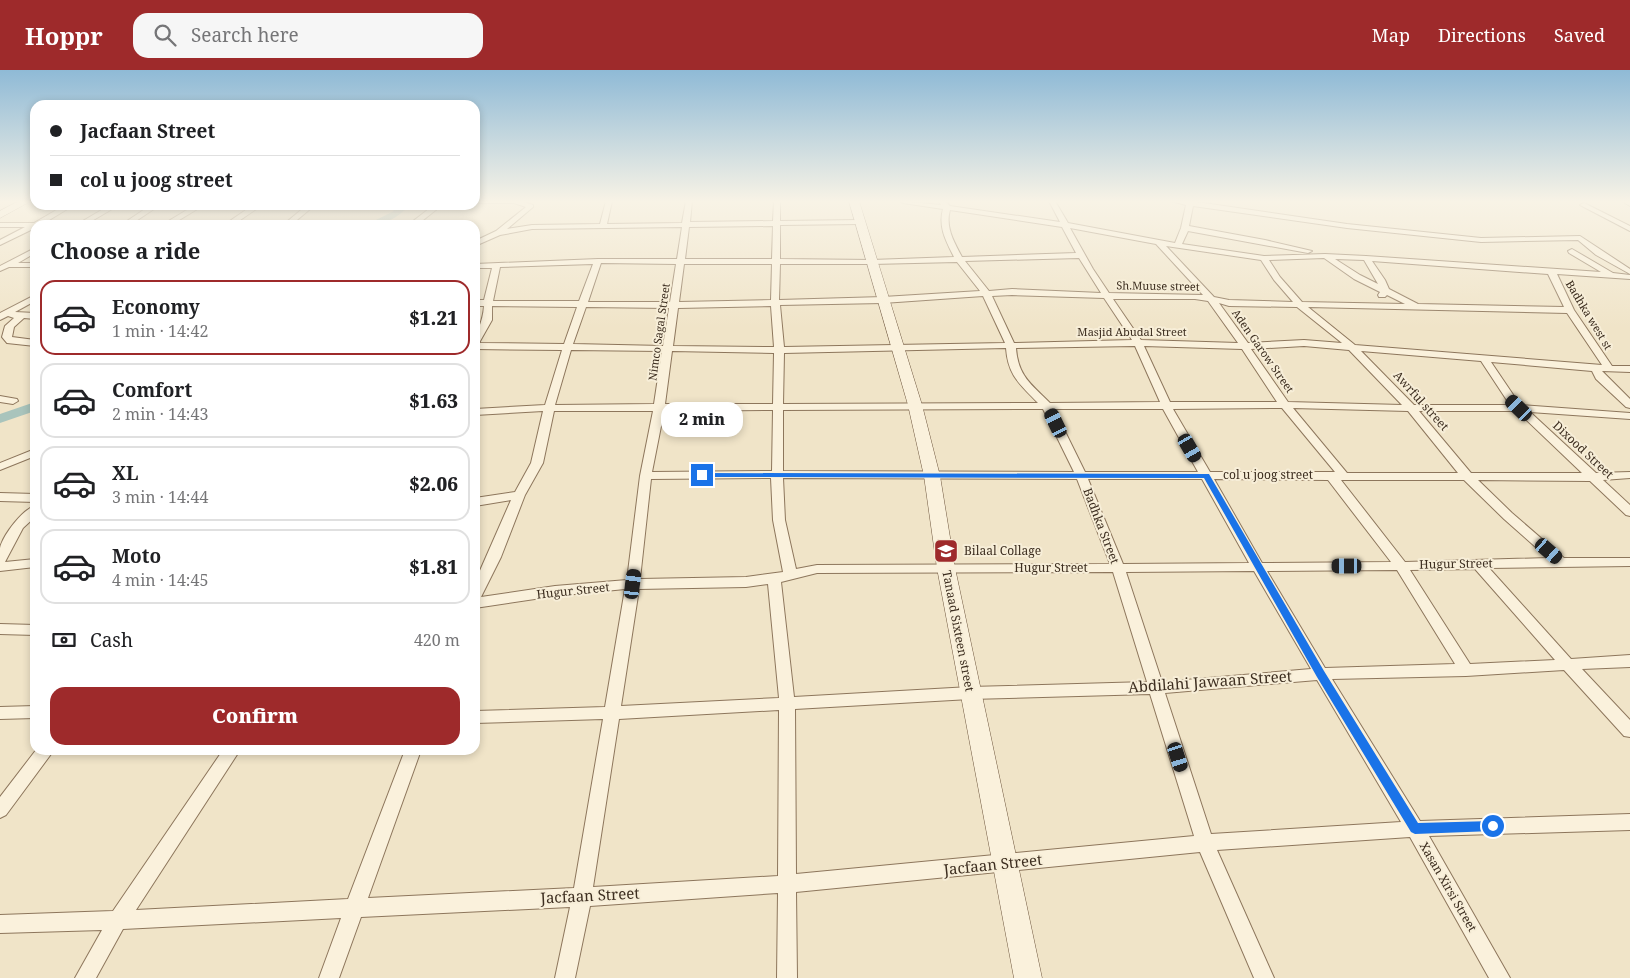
<!DOCTYPE html>
<html lang="en">
<head>
<meta charset="utf-8">
<style>
	:root { --surface:#fff; --page:#f6f6f6; --text:#202124; --muted:#757577; --line:#e0e0e0; --accent:#9e2a2b }
	body { margin:0; font-family:"Noto Serif",serif; background:var(--page); color:var(--text); height:100vh; display:flex; flex-direction:column; font-size:19px; white-space:nowrap }
	* { box-sizing:border-box; margin:0 }
	p { font-size:16px; color:var(--muted) }
	.icon { flex:none; width:28px; height:28px; fill:none; stroke:currentColor; stroke-width:2; stroke-linecap:round; stroke-linejoin:round }
	.map { position:relative; flex:1; overflow:hidden }
	.side { position:absolute; left:30px; top:150px; width:450px; height:535px; display:flex; flex-direction:column; background:var(--surface); border-radius:15px; box-shadow:0 2px 8px #0003 }
	.side>* { flex:none }
	.top-card { position:absolute; left:30px; top:30px; width:450px; height:110px; border-radius:15px; box-shadow:0 2px 8px #0003; display:grid; align-content:center; height:110px; padding:0 20px; background:var(--surface) }
	.end { position:absolute; width:22px; height:22px; margin:-11px; border:6px solid #1a73e8; background:#fff; box-shadow:0 0 0 2px #fff }
	.from { border-radius:50% }
	.bubble { position:absolute; height:35px; border-radius:15px; background:var(--surface); box-shadow:0 2px 8px #0003; font-size:16px; font-weight:800; line-height:35px; text-align:center }
	.car { position:absolute; width:15px; height:30px; margin:-15px -8px; border-radius:6px; box-shadow:0 0 4px 1px #0007; background:linear-gradient(#222 24%,#8ab4d8 0 40%,#222 0 76%,#8ab4d8 0 86%,#222 0) }
	.top-card b { display:flex; align-items:center; gap:18px; height:48px; font-size:19px }
	.top-card b+b { border-top:1px solid var(--line) }
	.top-card i { width:12px; height:12px; background:var(--text) }
	ul { padding:0; list-style:none }
	li { display:flex; align-items:center; gap:15px; height:75px; margin:0 10px 8px; padding:0 10px; border:2px solid var(--line); border-radius:15px }
	li div { flex:1 }
	li b { display:block; font-size:19px }
	li em { font-style:normal; font-weight:800 }
	li.on { border-color:var(--accent) }
	li>.icon { width:45px; height:45px; stroke-width:1.5 }
	h2 { padding:0 20px; font-size:22px; line-height:60px }
	.pay { display:flex; align-items:center; gap:12px; height:55px; padding:0 20px; font-size:19px }
	.pay p { margin-inline-start:auto }
	.primary-button { display:flex; gap:10px; margin-top:auto; padding:10px 20px }
	.primary-button a { flex:1; height:58px; border-radius:15px; background:var(--accent); color:#fff; font-size:20px; font-weight:800; line-height:58px; text-align:center }
	header { display:flex; align-items:center; gap:30px; box-sizing:border-box; height:70px; padding:0 25px; background:var(--accent); color:#fff }
	header strong { font-size:24px }
	nav { display:flex; gap:28px; margin-inline-start:auto; font-size:18px }
	.search { width:350px; height:45px; background:var(--page); display:flex; align-items:center; gap:12px; box-sizing:border-box; padding:0 18px; border-radius:15px; color:var(--muted); font-size:19px }
	.map>svg:first-child { display:block }
</style>
</head>
<body>
<header>
<strong>Hoppr</strong>
<div class="search"><svg class="icon" aria-label="search" viewBox="0 0 24 24"><circle cx="10" cy="10" r="6"/><path d="M15 15l6 6"/></svg>Search here</div>
<nav><a>Map</a><a>Directions</a><a>Saved</a></nav>
</header>
<div class="map">
<svg width="1630" height="908" viewBox="0 0 1630 908">
	<rect width="100%" height="100%" fill="#f0e4c8"/>
	<g fill="none" stroke-linecap="round" stroke-linejoin="round">
		<path fill="#a9c4bc" fill-rule="evenodd" d="M399,135h10c-11,14 -26,20 -43,20l26,-13z
			M35,332v9l-35,12v-9z"/>
		<defs>
			<path id="street" d="M475,131h46l12,4v2l-26,22 25,-4 68,-1 6,-23h6l-5,23 75,-1 4,-22h6l-2,21 83,-1 1,-20h6v20l80,-1 4,2 -4,2 -80,1v34l92,1 82,-3c-8,-16 -16,-30 -11,-48l-40,-6 -3,-2 41,4 -2,-4h6l5,5 110,16 -11,-21h6l13,22 107,20 6,-15 5,-23 -15,-4h19l157,23 134,14 99,-2 50,33v5l-34,-19 -18,-15 -97,2 -134,-14 -154,-22 -4,20 76,14 47,11 -4,2 -120,-22 -6,13 82,12 61,-2 41,2 235,16 -32,-19 -1,-2 4,-2 41,24 17,2v4l-73,-5 17,36 38,56h18v6l-28,-1 28,28v9l-4,-1 -30,-28 -4,-8 -101,-9 25,37 6,6 108,8v6l-100,-7 66,61 34,-1v6l-27,2 27,25v11l-4,-1 -36,-34 -112,-1 34,33 52,45h66v8l-141,2 82,91 59,-4v12l-48,2 48,51v17l-6,-1 -60,-66 -98,6 -134,3 88,142 210,-7v16l-201,6 81,142h-21l-79,-141 -193,13 57,128h-20l-54,-126 -404,40 1,86h-20l1,-85 -188,13 -15,72h-20l15,-71 -209,10 -22,61h-20l22,-60 -218,11 -27,49h-21l27,-48 -102,3v-18l113,-4 110,-161h17l-104,160 212,-11 57,-149h16l-53,148 206,-10 29,-169 -128,4v-12l130,-4 20,-118 -70,7 -80,12v-26l36,-82 -36,6v-8l40,-6 16,-29 12,-52 -68,4v-6l70,-4 17,-55 -87,-1c0,-18 8,-25 9,-43h-9v-6h9l8,-32h-17v-4l123,-5h79l5,-32 -150,2 -32,6 -25,11v-5l21,-10 30,-24 -12,-4h-39zM950,140l112,17 14,26 -114,4c-8,-15 -17,-30 -12,-47zM773,156l-1,33h-87l4,-32zM1070,158l86,16 47,51 -94,-2 -16,-24zM1166,176l95,14 13,20 19,22 -64,-2 -15,-3zM1079,188l22,35 -89,-4 -23,2 -24,-30zM1324,188l30,21 26,13 -2,3 1,2h6l2,-2 18,9 -103,-2 -22,-25 -11,-17zM1335,189l29,1 14,24 -18,-9zM1372,191l176,13 16,33 -146,-3 -29,-15 -4,-9zM957,192l23,29 -97,6 -104,3 1,-36h92zM601,193l75,1 -6,38h-82zM593,194l-14,37h-86l7,-34zM684,194h88l-1,36 -92,2zM1012,225l92,3 28,42 -118,3 -22,-47zM983,226l22,47 -221,4 -4,-42 103,-2zM1113,229h82l13,2 30,42 -97,-3zM1219,233l10,3 68,1 45,36 -38,-3 -56,3zM492,236l85,1 -13,37 -85,-1 13,-23zM771,236l3,41 -101,-1 5,-38zM586,237l83,1 -6,38 -90,-2zM1308,237l259,6 35,52 -247,-20zM1135,276l25,56 -110,1c-19,-19 -32,-27 -34,-55zM1144,276l98,3 35,53h-107zM1304,276l45,4 53,55 -114,-3 -37,-53zM1006,278c2,28 14,36 32,55l-255,1 1,-51zM571,280l91,1 -8,53 -99,1zM672,281l102,2 -1,51h-108zM1361,281l120,10 29,44h-96zM1282,338l53,64h-125l-37,-63zM1293,338l115,3 50,62h-111zM1043,339l31,63 -291,-1v-61zM1054,339h109l35,63h-113zM773,340l-1,61 -120,1 12,-61zM554,341h99l-13,65 -13,104 -72,6 -74,11 20,-40 24,-62 18,-32zM1419,341h98l65,62h-111zM771,408l2,42 10,52 -37,5 -106,2 11,-100zM783,408l294,1 33,85 -293,1 -21,4 -11,-49zM1088,409h114l47,84 -126,1zM1214,409l114,1 63,82 -129,1zM1341,410h123l40,39 44,39 -143,4zM1475,499l80,91 -85,4 -60,-94zM1397,500l58,94 -130,4 -58,-97zM1254,501l57,98 -149,13 -36,-110zM1113,502l34,110 -177,5 -176,10 -13,-115 36,-9zM768,514l11,114 -158,8 18,-117 107,-2zM1317,610l84,142 -190,12 -46,-141zM1150,624l44,142 -398,38 -1,-165 175,-10zM779,640l-1,166 -185,11 26,-168z
				M1628,131h2v5l-5,-3z
				M1584,133l46,23v5l-48,-25 -2,-1z
				M65,135h9l-33,20h-6v3l-35,17v-5l25,-13h-25v-4h34z
				M110,135h9l-34,20h-9z
				M151,135h9l-30,20h-9z
				M195,135h9l-33,20h-9z
				M253,135h9l-29,20h-9z
				M307,135h8l-24,20h-8z
				M434,135h8l-25,20h-9z
				M35,178v5l-17,10h17v4h-26l-9,4v-5z
				M35,225v6l-20,11 20,1v6l-11,-1 -10,9 -2,10 23,3v6l-28,-3 -5,-6 3,-11 9,-8 -6,-2 -8,4v-7z
				M0,326l17,3 1,2 -5,3 -13,-2z
				M35,379v7l-35,14v-7z
				M0,423l35,1v8l-35,-1z
				M35,436v11l-12,11 -18,34 30,-3v8l-35,4c0,-7 0,-16 0,-23 3,-13 23,-39 35,-42z
				M0,554l35,1v10l-35,-1z
				M35,636v12l-35,1v-12z
				M36,680h18l-48,65 -6,3v-21z"/>
			<path id="secondary" d="M19,131h12l-31,17v-7z
				M849,131h10l63,204 18,71 15,92 87,410h-28l-77,-410 -13,-92 -16,-71z"/>
		</defs>
		<use href="#street" stroke="#8d765c" stroke-width="2"/>
		<use href="#secondary" stroke="#6f573f" stroke-width="1"/>
		<use href="#street" fill="#faf1dc" fill-rule="evenodd"/>
		<use href="#secondary" fill="#faf1dc" fill-rule="evenodd"/>
	</g>
	<linearGradient id="sky" x2="0" y2="1"><stop stop-color="#8fbad6"/><stop offset="0.51" stop-color="#f8f3e6"/><stop offset="1" stop-color="#f8f3e6" stop-opacity="0"/></linearGradient>
	<rect width="1630" height="258" fill="url(#sky)"/>
	<path fill="#1a73e8" d="M699,403l510,1 115,197 94,152 75,-2 4,2 2,3 -2,4 -4,1 -78,3 -4,-2 -94,-155 -113,-199 -502,-1h-3z"/>
	<defs>
		<symbol id="school-square" viewBox="-11 -11 22 22"><rect x="-9" y="-9" width="18" height="18" rx="4" fill="#9e2a2b" stroke="#f7eed8"/><path d="M0-5L7-2L0 1L-7-2ZM-4 1L0 2.5L4 1V4Q0 6-4 4Z" fill="#fff"/></symbol>
	</defs>
	<g fill-rule="evenodd">
		<use href="#school-square" x="932" y="467" width="28" height="28"/>
	</g>
	<g text-anchor="middle" stroke-width="4" stroke-linejoin="round" paint-order="stroke">
		<g font-size="11" fill="#3d2e20" stroke="#f7eed8">
			<text transform="translate(1158 216) rotate(1)" y="4">Sh.Muuse street</text>
			<text transform="translate(1589 245) rotate(59)" y="4">Badhka west st</text>
			<text transform="translate(659 262) rotate(-82)" y="4">Nimco Sagal Street</text>
			<text x="1132" y="266">Masjid Abudal Street</text>
			<text transform="translate(1263 281) rotate(55)" y="4">Aden Garow Street</text>
		</g>
		<g font-size="12" fill="#3d2e20" stroke="#f7eed8">
			<text transform="translate(1421 331) rotate(48)" y="4">Awrful street</text>
			<text transform="translate(1583 380) rotate(43)" y="4">Dixood Street</text>
			<text x="1268" y="409">col u joog street</text>
			<text transform="translate(1101 456) rotate(69)" y="4">Badhka Street</text>
			<text transform="translate(1456 494) rotate(-1)" y="4">Hugur Street</text>
			<text x="1051" y="502">Hugur Street</text>
			<text transform="translate(573 521) rotate(-6)" y="4">Hugur Street</text>
			<text transform="translate(958 561) rotate(79)" y="4">Tanaad Sixteen street</text>
			<text transform="translate(1448 817) rotate(60)" y="4">Xasan Xirsi Street</text>
		</g>
		<g font-size="12" fill="#3d2e20" stroke="#f7eed8" text-anchor="start">
			<text x="964" y="485">Bilaal Collage</text>
		</g>
		<g font-size="15" fill="#3d2e20" stroke="#f7eed8">
			<text transform="translate(1210 612) rotate(-4)" y="5">Abdilahi Jawaan Street</text>
			<text transform="translate(993 795) rotate(-6)" y="5">Jacfaan Street</text>
			<text transform="translate(590 826) rotate(-3)" y="5">Jacfaan Street</text>
		</g>
	</g>
</svg>
<i class="end from" style="left:1493px;top:756px"></i>
<i class="end" style="left:702px;top:405px"></i>
<div class="bubble" style="left:661px;top:332px;width:82px">2 min</div>
<i class="car" style="left:1519px;top:338px;rotate:314deg"></i>
<i class="car" style="left:1056px;top:353px;rotate:334deg"></i>
<i class="car" style="left:1190px;top:378px;rotate:150deg"></i>
<i class="car" style="left:1549px;top:481px;rotate:131deg"></i>
<i class="car" style="left:1347px;top:496px;rotate:270deg"></i>
<i class="car" style="left:633px;top:514px;rotate:7deg"></i>
<i class="car" style="left:1178px;top:687px;rotate:162deg"></i>
<div class="top-card">
<b><i class="from"></i>Jacfaan Street</b>
<b><i></i>col u joog street</b>
</div>
<section class="side">
<h2>Choose a ride</h2>
<ul>
<li class="on"><svg class="icon" aria-label="car" viewBox="0 0 24 24"><path d="M5 17H2v-5l4-1 3-4h7l3 4 3 1v5h-3M9 17h6M6 11h13"/><circle cx="7" cy="17" r="2"/><circle cx="17" cy="17" r="2"/></svg><div><b>Economy</b><p>1 min · 14:42</p></div><em>$1.21</em></li>
<li><svg class="icon" aria-label="car" viewBox="0 0 24 24"><path d="M5 17H2v-5l4-1 3-4h7l3 4 3 1v5h-3M9 17h6M6 11h13"/><circle cx="7" cy="17" r="2"/><circle cx="17" cy="17" r="2"/></svg><div><b>Comfort</b><p>2 min · 14:43</p></div><em>$1.63</em></li>
<li><svg class="icon" aria-label="car" viewBox="0 0 24 24"><path d="M5 17H2v-5l4-1 3-4h7l3 4 3 1v5h-3M9 17h6M6 11h13"/><circle cx="7" cy="17" r="2"/><circle cx="17" cy="17" r="2"/></svg><div><b>XL</b><p>3 min · 14:44</p></div><em>$2.06</em></li>
<li><svg class="icon" aria-label="car" viewBox="0 0 24 24"><path d="M5 17H2v-5l4-1 3-4h7l3 4 3 1v5h-3M9 17h6M6 11h13"/><circle cx="7" cy="17" r="2"/><circle cx="17" cy="17" r="2"/></svg><div><b>Moto</b><p>4 min · 14:45</p></div><em>$1.81</em></li>
</ul>
<div class="pay"><svg class="icon" aria-label="cash" viewBox="0 0 24 24"><path d="M3 7h18v10H3z"/><circle cx="12" cy="12" r="2"/></svg>Cash<p>420 m</p></div>
<div class="primary-button"><a>Confirm</a></div>
</section>
</div>
</body>
</html>
